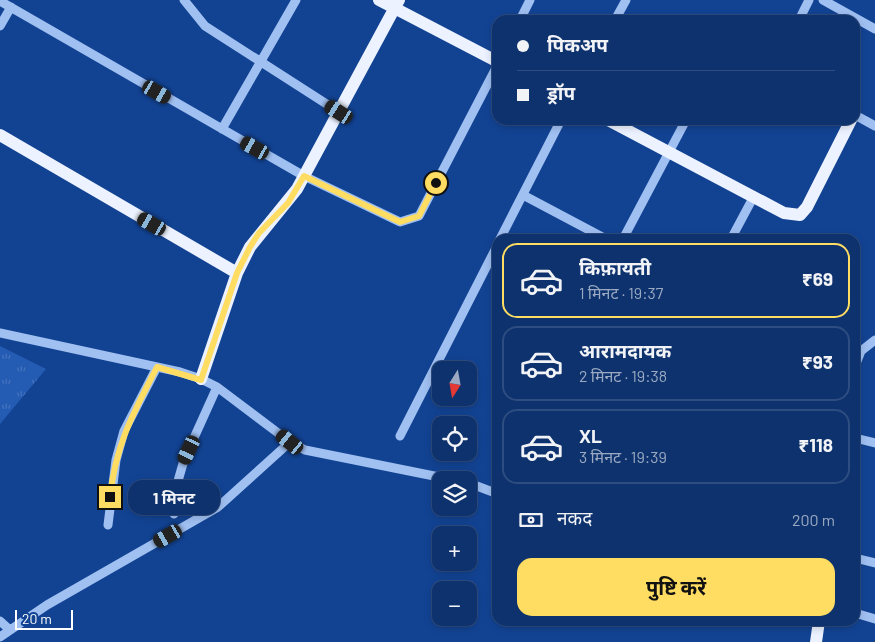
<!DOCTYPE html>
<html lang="hi">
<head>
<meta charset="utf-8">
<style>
	:root { --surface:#0e326e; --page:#1c3e76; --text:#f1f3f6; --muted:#9baac2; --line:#2e4d81; --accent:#ffdc62 }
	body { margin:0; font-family:Barlow,"Noto Sans Devanagari",sans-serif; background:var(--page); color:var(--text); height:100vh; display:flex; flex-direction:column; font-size:19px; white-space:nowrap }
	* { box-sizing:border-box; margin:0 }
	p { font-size:16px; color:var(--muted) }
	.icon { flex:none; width:28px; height:28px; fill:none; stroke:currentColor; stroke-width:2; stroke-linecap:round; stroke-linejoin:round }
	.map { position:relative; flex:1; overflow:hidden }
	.drawer { position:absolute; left:492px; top:234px; width:368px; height:392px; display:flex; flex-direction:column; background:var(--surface); border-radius:15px; box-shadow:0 2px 8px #0003,0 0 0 1px var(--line) }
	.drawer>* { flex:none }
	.hud { position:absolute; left:492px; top:15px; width:368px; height:110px; border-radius:15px; box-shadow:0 2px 8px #0003,0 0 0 1px var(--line); display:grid; align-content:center; height:110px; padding:0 25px; background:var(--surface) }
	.needle { width:32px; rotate:191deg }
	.controls { position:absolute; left:432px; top:361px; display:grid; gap:10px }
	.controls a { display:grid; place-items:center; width:45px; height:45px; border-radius:10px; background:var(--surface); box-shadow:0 2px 8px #0003,0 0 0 1px var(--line); font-size:25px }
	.scale { position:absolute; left:15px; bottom:12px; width:58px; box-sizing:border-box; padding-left:5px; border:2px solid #fff; border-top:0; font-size:14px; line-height:18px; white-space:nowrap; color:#fff; -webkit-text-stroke:4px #124393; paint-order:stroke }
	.end { position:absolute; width:22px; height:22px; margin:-11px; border:6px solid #ffdc62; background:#111; box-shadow:0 0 0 2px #111 }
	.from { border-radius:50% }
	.bubble { position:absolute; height:35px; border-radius:15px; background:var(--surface); box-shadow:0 2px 8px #0003,0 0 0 1px var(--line); font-size:16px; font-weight:700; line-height:35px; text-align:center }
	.car { position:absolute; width:15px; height:30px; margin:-15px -8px; border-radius:6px; box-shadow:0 0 4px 1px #0007; background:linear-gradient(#222 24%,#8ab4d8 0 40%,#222 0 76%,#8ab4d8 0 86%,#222 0) }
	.hud b { display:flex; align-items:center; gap:18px; height:48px; font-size:19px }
	.hud b+b { border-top:1px solid var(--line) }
	.hud i { width:12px; height:12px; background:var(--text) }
	ul { padding:9px 0 0; list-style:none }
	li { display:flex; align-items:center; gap:15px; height:75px; margin:0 10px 8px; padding:0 15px; border:2px solid var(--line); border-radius:15px }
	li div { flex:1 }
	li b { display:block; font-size:19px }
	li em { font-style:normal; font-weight:700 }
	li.selected { border-color:var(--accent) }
	li>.icon { width:45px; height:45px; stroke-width:1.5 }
	.pay { display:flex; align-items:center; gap:12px; height:55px; padding:0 25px; font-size:19px }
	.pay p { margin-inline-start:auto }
	.button { display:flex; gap:10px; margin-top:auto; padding:10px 25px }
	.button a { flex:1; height:58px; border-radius:15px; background:var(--accent); color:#111; font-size:20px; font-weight:700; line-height:58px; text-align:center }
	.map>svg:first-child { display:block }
</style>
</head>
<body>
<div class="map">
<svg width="875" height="642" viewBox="0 0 875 642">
	<defs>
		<pattern id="grass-tufts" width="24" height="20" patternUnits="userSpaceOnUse" patternTransform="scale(1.25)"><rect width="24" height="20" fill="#245bb3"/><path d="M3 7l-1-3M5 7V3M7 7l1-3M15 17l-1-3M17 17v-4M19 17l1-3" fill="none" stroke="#4574be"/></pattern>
	</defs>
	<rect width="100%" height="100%" fill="#124393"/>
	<path fill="url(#grass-tufts)" d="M0,346l46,23 -46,55z"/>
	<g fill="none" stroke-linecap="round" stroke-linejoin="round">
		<path stroke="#a0c0f2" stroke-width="9" d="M184,0l21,26 134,86
			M823,0l52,29
			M0,1l304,175 96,46 19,-6 79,-152
			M520,20l10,-20
			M615,20l11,-20
			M799,20l10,-20
			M0,26l11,-19
			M855,115l20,11
			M222,129l74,-129
			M523,195l83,44
			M500,239l61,-119
			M623,239l63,-119
			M731,239l23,-43
			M0,333l180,39 21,7 16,8 73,55 15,8 149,30
			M855,366l6,-15 14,-11
			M400,436l98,-192
			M855,438l20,5
			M469,483l29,11
			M174,514l4,-33 6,-21 33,-73
			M108,525l8,-65 8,-29 33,-64
			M855,558l20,5
			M855,613l20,6
			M0,621l10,9
			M0,637l47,-32 171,-98 72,-65"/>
		<path stroke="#ecf2ff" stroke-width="12" d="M379,0l119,62
			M608,120l176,93 16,2 7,-8 44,-87
			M0,135l237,138
			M201,379l36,-106 13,-26 47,-58 102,-189
			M816,642l3,-21"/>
	</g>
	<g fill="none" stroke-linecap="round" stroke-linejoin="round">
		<path stroke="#ffdc62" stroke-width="6" d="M110,497c6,-54 23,-83 47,-130l44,13 36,-107 13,-26 9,-14 29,-30 16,-27 96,46 19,-6 17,-33"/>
	</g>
</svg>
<div class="controls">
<a><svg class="needle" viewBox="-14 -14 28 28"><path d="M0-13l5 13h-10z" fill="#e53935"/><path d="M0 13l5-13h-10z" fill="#9baac2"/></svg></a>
<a><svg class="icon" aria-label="locate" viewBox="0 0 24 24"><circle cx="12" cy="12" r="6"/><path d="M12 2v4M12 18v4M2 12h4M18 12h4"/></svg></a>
<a><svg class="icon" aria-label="layers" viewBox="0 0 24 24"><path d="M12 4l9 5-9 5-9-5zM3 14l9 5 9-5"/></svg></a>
<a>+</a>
<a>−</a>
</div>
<div class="scale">20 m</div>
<i class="end from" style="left:436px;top:183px"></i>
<i class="end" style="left:110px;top:497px"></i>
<div class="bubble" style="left:128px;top:480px;width:92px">1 मिनट</div>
<i class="car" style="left:157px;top:92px;rotate:120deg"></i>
<i class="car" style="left:339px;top:112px;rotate:302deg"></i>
<i class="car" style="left:255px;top:148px;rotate:299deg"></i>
<i class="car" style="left:152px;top:224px;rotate:300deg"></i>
<i class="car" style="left:290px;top:442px;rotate:309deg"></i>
<i class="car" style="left:189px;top:450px;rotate:205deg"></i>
<i class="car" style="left:168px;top:536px;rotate:240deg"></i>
<div class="hud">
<b><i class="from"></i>पिकअप</b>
<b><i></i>ड्रॉप</b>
</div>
<section class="drawer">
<ul>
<li class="selected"><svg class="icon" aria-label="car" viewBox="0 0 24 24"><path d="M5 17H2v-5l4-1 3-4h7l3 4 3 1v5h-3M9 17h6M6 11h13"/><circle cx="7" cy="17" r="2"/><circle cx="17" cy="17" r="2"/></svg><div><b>किफ़ायती</b><p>1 मिनट · 19:37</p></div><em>₹69</em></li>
<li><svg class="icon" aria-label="car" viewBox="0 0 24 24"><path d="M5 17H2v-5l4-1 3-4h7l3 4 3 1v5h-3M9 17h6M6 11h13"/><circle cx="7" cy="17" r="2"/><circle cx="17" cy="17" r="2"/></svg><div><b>आरामदायक</b><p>2 मिनट · 19:38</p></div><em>₹93</em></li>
<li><svg class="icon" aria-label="car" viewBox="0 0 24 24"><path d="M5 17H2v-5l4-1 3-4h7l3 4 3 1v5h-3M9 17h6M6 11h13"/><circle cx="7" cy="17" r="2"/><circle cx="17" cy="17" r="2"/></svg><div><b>XL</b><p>3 मिनट · 19:39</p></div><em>₹118</em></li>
</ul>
<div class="pay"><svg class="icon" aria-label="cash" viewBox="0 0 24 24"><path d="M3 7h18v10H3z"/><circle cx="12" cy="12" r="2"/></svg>नकद<p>200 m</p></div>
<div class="button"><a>पुष्टि करें</a></div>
</section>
</div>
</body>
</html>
